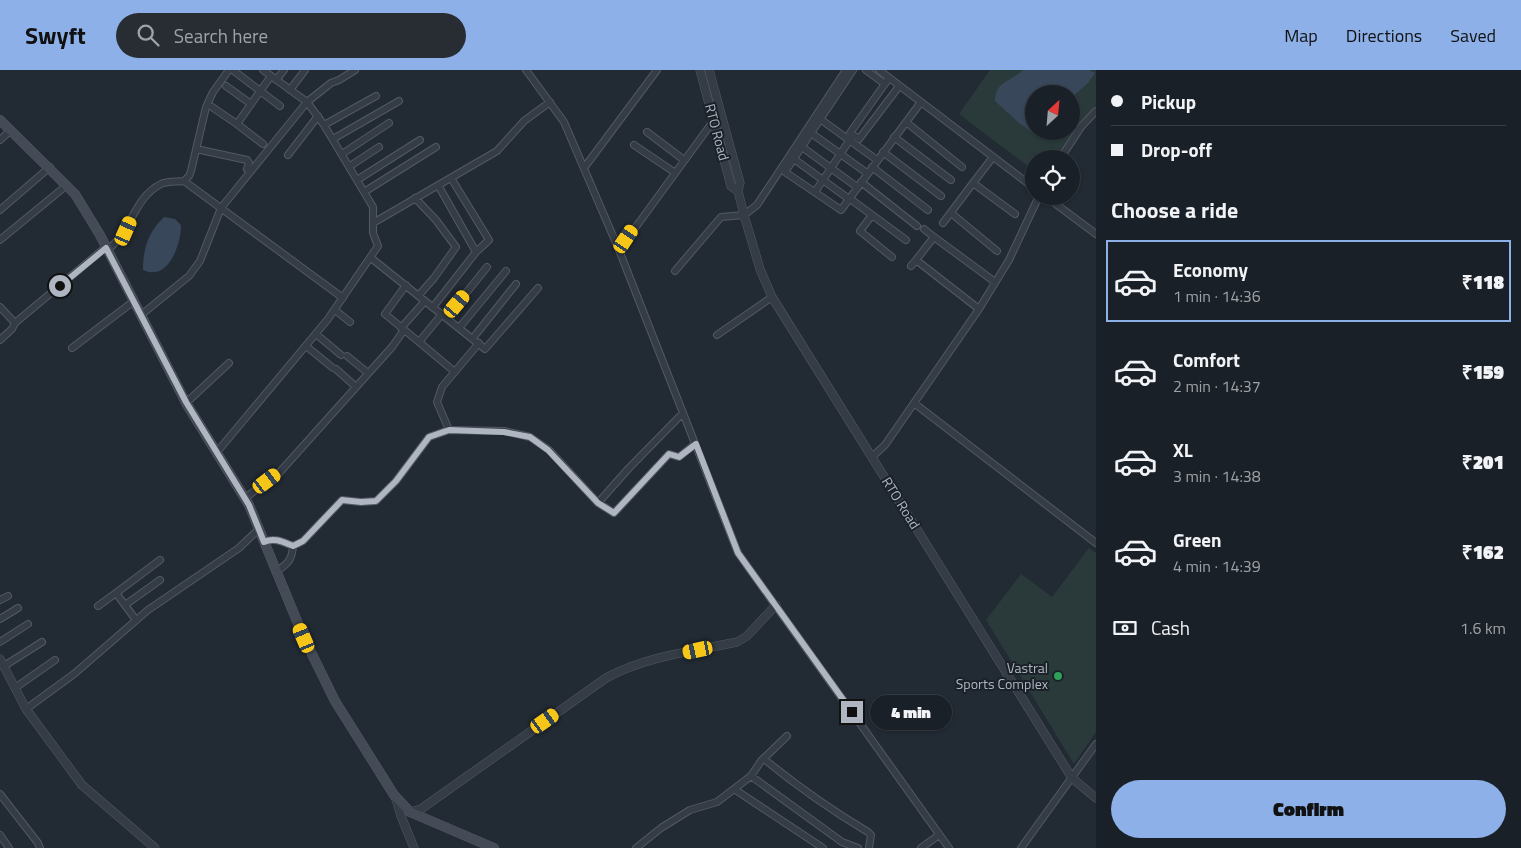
<!DOCTYPE html>
<html lang="en">
<head>
<meta charset="utf-8">
<style>
	:root { --surface:#1a2027; --page:#272d33; --text:#f1f3f6; --muted:#9fa3a7; --line:#383e44; --accent:#8db0e9 }
	body { margin:0; font-family:"Titillium Web",sans-serif; background:var(--page); color:var(--text); height:100vh; display:flex; flex-direction:column; font-size:19px; white-space:nowrap }
	* { box-sizing:border-box; margin:0 }
	p { font-size:16px; color:var(--muted) }
	.icon { flex:none; width:28px; height:28px; fill:none; stroke:currentColor; stroke-width:2; stroke-linecap:round; stroke-linejoin:round }
	.map { position:relative; flex:1; overflow:hidden }
	.details { display:flex; flex-direction:column; background:var(--surface); width:425px }
	.details>* { flex:none }
	.hud { display:grid; align-content:center; height:110px; padding:0 15px; background:var(--surface) }
	.needle { width:32px; rotate:26deg }
	.tools { position:absolute; left:1025px; top:15px; display:grid; gap:10px }
	.tools a { display:grid; place-items:center; width:55px; height:55px; border-radius:50%; background:var(--surface); box-shadow:0 1px 4px #0004,0 0 0 1px var(--line); font-size:25px }
	.end { position:absolute; width:22px; height:22px; margin:-11px; border:6px solid #b0b6c1; background:#111; box-shadow:0 0 0 2px #111 }
	.from { border-radius:50% }
	.bubble { position:absolute; height:35px; border-radius:18px; background:var(--surface); box-shadow:0 1px 4px #0004,0 0 0 1px var(--line); font-size:16px; font-weight:800; line-height:35px; text-align:center }
	.car { position:absolute; width:15px; height:30px; margin:-15px -8px; border-radius:6px; box-shadow:0 0 4px 1px #0007; background:linear-gradient(#f5c518 24%,#345 0 40%,#f5c518 0 76%,#345 0 86%,#f5c518 0) }
	.hud b { display:flex; align-items:center; gap:18px; height:48px; font-size:19px }
	.hud b+b { border-top:1px solid var(--line) }
	.hud i { width:12px; height:12px; background:var(--text) }
	ul { padding:0; list-style:none }
	li { display:flex; align-items:center; gap:15px; height:82px; margin:0 10px 8px; padding:0 5px; border:2px solid transparent; border-radius:0px }
	li div { flex:1 }
	li b { display:block; font-size:19px }
	li em { font-style:normal; font-weight:800 }
	li.current { border-color:var(--accent) }
	li>.icon { width:45px; height:45px; stroke-width:1.5 }
	h2 { padding:0 15px; font-size:22px; line-height:60px }
	.pay { display:flex; align-items:center; gap:12px; height:55px; padding:0 15px; font-size:19px }
	.pay p { margin-inline-start:auto }
	.action { display:flex; gap:10px; margin-top:auto; padding:10px 15px }
	.action a { flex:1; height:58px; border-radius:30px; background:var(--accent); color:#111; font-size:20px; font-weight:800; line-height:58px; text-align:center }
	header { display:flex; align-items:center; gap:30px; box-sizing:border-box; height:70px; padding:0 25px; background:var(--accent); color:#111 }
	header strong { font-size:24px }
	nav { display:flex; gap:28px; margin-inline-start:auto; font-size:18px }
	.search { width:350px; height:45px; background:var(--page); display:flex; align-items:center; gap:12px; box-sizing:border-box; padding:0 18px; border-radius:28px; color:var(--muted); font-size:19px }
	main { display:flex; flex:1; min-height:0 }
	.map>svg:first-child { display:block }
</style>
</head>
<body>
<header>
<strong>Swyft</strong>
<div class="search"><svg class="icon" aria-label="search" viewBox="0 0 24 24"><circle cx="10" cy="10" r="6"/><path d="M15 15l6 6"/></svg>Search here</div>
<nav><a>Map</a><a>Directions</a><a>Saved</a></nav>
</header>
<main>
<div class="map">
<svg width="1096" height="778" viewBox="0 0 1096 778">
	<rect width="100%" height="100%" fill="#222a34"/>
	<path fill="#2a3a3a" fill-rule="evenodd" d="M990,0h106v35l-24,30 -16,24h-22v12l-75,-57zM1034,24h37v37h-37z
		M1089,478l7,5v179l-22,32 -88,-144 35,-46 31,23z"/>
	<path fill="#39475b" d="M1023,0h66l6,3 -7,10 -17,15v-4h-37v37h18l-3,3h-15l-16,-12 -23,-21c1,-21 16,-19 28,-31z
		M164,147l11,2 6,6c0,20 -13,57 -38,45 0,-21 5,-38 21,-53z"/>
	<g fill="none" stroke-linecap="round" stroke-linejoin="round">
		<defs>
			<path id="minor" d="M229,0l-16,22 -7,15 -15,64 -2,5 -5,5 159,117
				M526,0l38,52 55,128 119,303 211,295
				M853,0l-68,102 56,38 80,-108
				M866,0l19,14
				M879,0l155,118
				M234,1l46,35
				M889,8l-39,55 9,6 38,-50
				M276,10l8,-10
				M226,16l25,18 20,-28
				M290,20l15,-20
				M251,34l-14,20 26,20
				M212,37l25,17
				M820,49l57,41
				M906,52l56,45
				M324,55l52,-29
				M647,62l37,28
				M811,63l56,40
				M894,67l57,43
				M333,69l66,-38
				M0,70l11,-10
				M634,75l40,27
				M802,77l55,40
				M196,79l51,11 2,3 -2,6
				M883,82l58,44
				M342,84l47,-31
				M288,85l30,-39
				M794,89l55,40
				M1060,89l21,-32 15,-16
				M350,96l29,-19
				M872,97l56,43
				M584,98l73,-98
				M451,108l38,62 -13,12
				M357,110l63,-40
				M861,112l56,44
				M973,113l20,-26
				M364,122l72,-45
				M815,122l36,-54
				M1045,126l51,38
				M415,128l21,22 20,27 -22,31 -15,17
				M849,128l23,17 -12,16 32,26
				M0,140l50,-43
				M951,143l46,38
				M872,145l34,25
				M373,153l124,-72 27,-30 26,-19
				M943,153l30,-40 42,31
				M934,167l61,45
				M0,170l67,-55
				M107,180c25,-18 26,-52 54,-66 6,-3 16,-2 23,-3
				M619,180l95,-130
				M371,188l114,91 53,-61
				M916,190l18,-23 -10,-8
				M911,196l5,-6 63,49
				M675,201l46,-54 23,-2 13,-10 89,-135
				M406,215l-21,29 34,28
				M0,237l15,16 91,-76
				M433,237l43,-55 -38,-67
				M335,240l15,12
				M442,244l-23,28 36,30
				M141,245l48,-39 11,-15 21,-53 86,-106 24,-19 8,-3 16,-10
				M446,248l41,-51
				M401,258l24,-27
				M459,258l47,-57
				M316,264l25,21
				M717,265l55,-38
				M473,268l43,-54
				M0,270l12,-11 3,-6
				M306,276l27,22
				M72,278l62,-47
				M347,286l21,17
				M336,299l20,18
				M186,333l43,-40
				M914,333l182,140
				M683,343l-54,55 -31,35 16,10 55,-59 10,3 16,-13
				M449,360l-12,-28 5,-15 37,-44
				M217,382l111,-133 50,-73 -5,-13v-26l-49,-82 -17,-23 -44,-32
				M872,387l13,-12 94,-136 30,-49 30,-64
				M245,428l34,-25 113,-126 12,-17
				M264,472c10,-5 19,0 29,4l10,-5 39,-41 19,2 15,-1 20,-20 33,-44 20,-7 55,1 26,6 19,13 49,53
				M276,502c11,-8 16,-11 17,-26
				M116,523l44,-33
				M0,530l8,-4
				M125,535l35,-25
				M98,536l18,-13 20,27
				M0,549l18,-11
				M0,572l28,-18
				M4,596l38,-24
				M15,618l40,-28
				M26,639l48,-35 74,-64 91,-62 20,-19
				M764,689c33,27 67,51 104,73l3,3 -2,13
				M751,706l91,66 16,6
				M734,719l89,59
				M0,724l38,49 2,5
				M0,765l9,13
				M636,778l25,-20 29,-18 27,-8 34,-26 10,-15 26,-25
				M921,778l18,-13
				M1021,778l75,-104"/>
			<path id="tertiary" d="M700,0l31,116 7,5
				M709,0l31,113 -2,8 6,24 16,54 12,28 300,481 24,20
				M0,589l26,50 56,76 73,63
				M395,726l6,20 13,32
				M410,742l11,-3 185,-131c40,-22 88,-27 131,-36l10,-6 29,-31"/>
			<path id="secondary" d="M0,50l75,74 25,41 86,168 63,102 55,133 31,63 59,94 16,17 84,36"/>
		</defs>
		<use href="#minor" stroke="#535962" stroke-width="8"/>
		<use href="#tertiary" stroke="#535962" stroke-width="9"/>
		<use href="#secondary" stroke="#535962" stroke-width="10"/>
		<use href="#minor" stroke="#353c45" stroke-width="6"/>
		<use href="#tertiary" stroke="#353c45" stroke-width="8"/>
		<use href="#secondary" stroke="#444b57" stroke-width="9"/>
	</g>
	<g fill="none" stroke-linecap="round" stroke-linejoin="round">
		<path stroke="#b0b6c1" stroke-width="6" d="M60,216l46,-38 80,154 63,103 15,37c10,-5 19,0 29,4l10,-5 39,-41 19,2 15,-1 20,-20 33,-44 20,-7 55,2 26,5 18,13 50,53 16,10 55,-59 10,3 17,-13 42,109 114,159"/>
	</g>
	<circle fill="#2e9e5b" stroke="#1b2129" stroke-width="2" cx="1058" cy="606" r="5"/>
	<g text-anchor="middle" stroke-width="4" stroke-linejoin="round" paint-order="stroke">
		<g font-size="14" fill="#b0b6c1" stroke="#1b2129">
			<text transform="translate(717 62) rotate(75)" y="5">RTO Road</text>
			<text transform="translate(901 433) rotate(58)" y="5">RTO Road</text>
		</g>
		<g font-size="14" fill="#b0b6c1" stroke="#1b2129" text-anchor="end">
			<text x="1048" y="603">Vastral<tspan x="1048" dy="16">Sports Complex</tspan></text>
		</g>
	</g>
</svg>
<div class="tools">
<a><svg class="needle" viewBox="-14 -14 28 28"><path d="M0-13l5 13h-10z" fill="#e53935"/><path d="M0 13l5-13h-10z" fill="#9fa3a7"/></svg></a>
<a><svg class="icon" aria-label="locate" viewBox="0 0 24 24"><circle cx="12" cy="12" r="6"/><path d="M12 2v4M12 18v4M2 12h4M18 12h4"/></svg></a>
</div>
<i class="end from" style="left:60px;top:216px"></i>
<i class="end" style="left:852px;top:642px"></i>
<div class="bubble" style="left:870px;top:625px;width:82px">4 min</div>
<i class="car" style="left:126px;top:161px;rotate:24deg"></i>
<i class="car" style="left:626px;top:169px;rotate:34deg"></i>
<i class="car" style="left:457px;top:234px;rotate:40deg"></i>
<i class="car" style="left:267px;top:411px;rotate:53deg"></i>
<i class="car" style="left:304px;top:568px;rotate:337deg"></i>
<i class="car" style="left:698px;top:580px;rotate:258deg"></i>
<i class="car" style="left:545px;top:651px;rotate:55deg"></i>
</div>
<section class="details">
<div class="hud">
<b><i class="from"></i>Pickup</b>
<b><i></i>Drop-off</b>
</div>
<h2>Choose a ride</h2>
<ul>
<li class="current"><svg class="icon" aria-label="car" viewBox="0 0 24 24"><path d="M5 17H2v-5l4-1 3-4h7l3 4 3 1v5h-3M9 17h6M6 11h13"/><circle cx="7" cy="17" r="2"/><circle cx="17" cy="17" r="2"/></svg><div><b>Economy</b><p>1 min · 14:36</p></div><em>₹118</em></li>
<li><svg class="icon" aria-label="car" viewBox="0 0 24 24"><path d="M5 17H2v-5l4-1 3-4h7l3 4 3 1v5h-3M9 17h6M6 11h13"/><circle cx="7" cy="17" r="2"/><circle cx="17" cy="17" r="2"/></svg><div><b>Comfort</b><p>2 min · 14:37</p></div><em>₹159</em></li>
<li><svg class="icon" aria-label="car" viewBox="0 0 24 24"><path d="M5 17H2v-5l4-1 3-4h7l3 4 3 1v5h-3M9 17h6M6 11h13"/><circle cx="7" cy="17" r="2"/><circle cx="17" cy="17" r="2"/></svg><div><b>XL</b><p>3 min · 14:38</p></div><em>₹201</em></li>
<li><svg class="icon" aria-label="car" viewBox="0 0 24 24"><path d="M5 17H2v-5l4-1 3-4h7l3 4 3 1v5h-3M9 17h6M6 11h13"/><circle cx="7" cy="17" r="2"/><circle cx="17" cy="17" r="2"/></svg><div><b>Green</b><p>4 min · 14:39</p></div><em>₹162</em></li>
</ul>
<div class="pay"><svg class="icon" aria-label="cash" viewBox="0 0 24 24"><path d="M3 7h18v10H3z"/><circle cx="12" cy="12" r="2"/></svg>Cash<p>1.6 km</p></div>
<div class="action"><a>Confirm</a></div>
</section>
</main>
</body>
</html>
